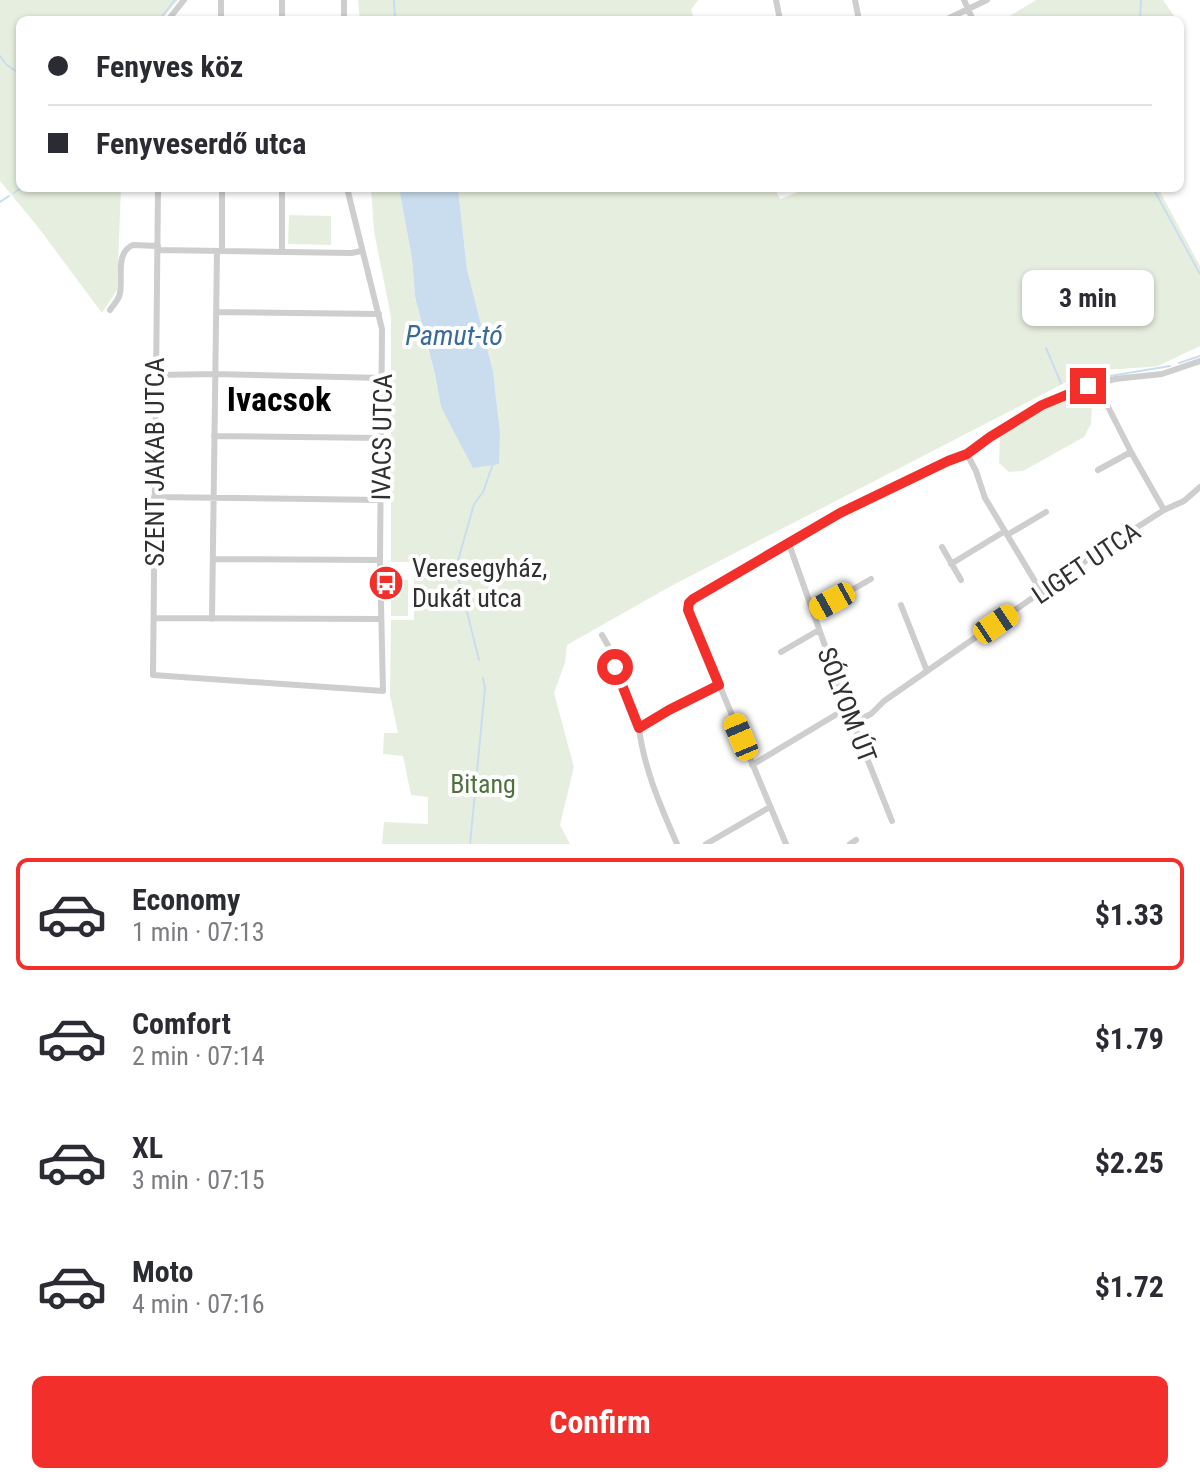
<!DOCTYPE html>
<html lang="en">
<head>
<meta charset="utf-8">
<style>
	:root { --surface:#fff; --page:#f7f7f7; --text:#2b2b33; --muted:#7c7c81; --line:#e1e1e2; --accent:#f22f2a }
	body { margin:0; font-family:"Roboto Condensed",sans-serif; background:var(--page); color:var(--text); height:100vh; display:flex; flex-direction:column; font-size:30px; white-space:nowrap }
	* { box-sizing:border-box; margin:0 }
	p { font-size:26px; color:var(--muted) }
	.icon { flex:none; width:44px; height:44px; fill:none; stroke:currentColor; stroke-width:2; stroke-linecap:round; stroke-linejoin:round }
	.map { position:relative; height:844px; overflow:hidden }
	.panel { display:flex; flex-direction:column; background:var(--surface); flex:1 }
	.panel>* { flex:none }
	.banner { position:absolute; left:16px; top:16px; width:1168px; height:176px; border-radius:12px; box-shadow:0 2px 6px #0004; display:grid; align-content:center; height:176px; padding:0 32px; background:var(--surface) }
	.end { position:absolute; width:36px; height:36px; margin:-18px; border:10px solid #f22f2a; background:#fff; box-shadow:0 0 0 4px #fff }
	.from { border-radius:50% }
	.bubble { position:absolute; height:56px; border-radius:12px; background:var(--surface); box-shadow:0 2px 6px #0004; font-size:26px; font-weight:700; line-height:56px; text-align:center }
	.car { position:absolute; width:24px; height:48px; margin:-24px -12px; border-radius:10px; box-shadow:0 0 6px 2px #0007; background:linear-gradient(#f5c518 24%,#345 0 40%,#f5c518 0 76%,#345 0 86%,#f5c518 0) }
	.banner b { display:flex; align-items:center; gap:28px; height:76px; font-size:30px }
	.banner b+b { border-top:2px solid var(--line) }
	.banner i { width:20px; height:20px; background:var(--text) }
	ul { padding:14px 0 0; list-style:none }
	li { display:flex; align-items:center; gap:24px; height:112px; margin:0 16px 12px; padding:0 16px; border:4px solid transparent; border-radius:12px }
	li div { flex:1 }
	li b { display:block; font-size:30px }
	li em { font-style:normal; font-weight:700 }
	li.active { border-color:var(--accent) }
	li>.icon { width:72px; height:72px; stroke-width:1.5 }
	.cta { display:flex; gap:16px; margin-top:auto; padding:16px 32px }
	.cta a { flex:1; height:92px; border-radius:12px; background:var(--accent); color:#fff; font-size:32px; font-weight:700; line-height:92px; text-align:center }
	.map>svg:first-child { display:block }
</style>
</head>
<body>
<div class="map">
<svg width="1200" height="844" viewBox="0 0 1200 844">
	<rect width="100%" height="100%" fill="#fff"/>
	<path fill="#e6efdf" d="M0,0h178l-17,20h-141v168h101l-4,102 -15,23 -64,-86 -38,-46z
		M358,0h340l-7,10 4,10h-335z
		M1036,0h127l14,20h-174z
		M371,188h28l13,71 3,38 20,79 6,31 59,25 -7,-61 -26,-102 -9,-81h317l5,11 28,-11h350l42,78v80l-42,20 -8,1 -62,4 -417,215 -104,59 -2,18 -11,30 20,74 -14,58 10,19h-188l2,-22 44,2v-27l-17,-2 -8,-39 -20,-2 1,-21h14l-8,-38 1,-75h23v-58h-23v-245l-17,-86z
		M289,215l42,1v29l-43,-1z
		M1081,392l11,12 -1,20 -7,13 -61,34 -14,1 -10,-9 1,-27 28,-18z
		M391,580h17v36h-17z"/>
	<path fill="#caddef" d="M399,188h59l9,81 26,102 7,61 -1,32 -26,4 -32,-61 -6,-32 -20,-78 -3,-38z"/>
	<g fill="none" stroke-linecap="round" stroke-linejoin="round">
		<path stroke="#caddef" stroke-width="2" d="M394,0l1,20
			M159,20l16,-20
			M1140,20l1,-20
			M0,56l7,9 13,9
			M1153,188l47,86
			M14,193l7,-5
			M0,202l9,-6
			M1046,348l15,35
			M1179,363l21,-7
			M1098,378l72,-12
			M479,660l-23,-92 18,-64 9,-12 10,-28
			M470,844l15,-156 -2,-10"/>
		<path stroke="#cecece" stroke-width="6" d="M221,0v20
			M344,0v20
			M776,0l4,20
			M855,0l4,20
			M964,0l9,20
			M168,20l16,-20
			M282,20v-20
			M945,20l42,-20
			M158,188l-5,487 230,16 -3,-131 2,-231 -35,-141
			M282,188v64
			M158,250l193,3 11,-2
			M222,251v-63
			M110,310c4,-6 9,-10 10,-17 3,-15 -5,-41 13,-48l25,1
			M216,312l163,2
			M156,375l58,-1 168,4
			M1096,383l35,69 33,58
			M214,436l168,2
			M967,454l9,17 9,27 57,95
			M1098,470l33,-18
			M154,497l227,3
			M1007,535l39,-23
			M789,544l58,164 45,113
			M942,547l19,33
			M213,559l167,1
			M951,564l54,-33
			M901,605l26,66
			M813,612l58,-33
			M154,618l227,1
			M212,619l5,-368
			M602,635l8,14 7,26 22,53 30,-18 50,-25
			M781,652l38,-22
			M854,722l17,-8 13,-13 216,-150 64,-41 20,-9 16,-14
			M639,728c5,41 22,79 38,116
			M752,765l95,-57
			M706,844l64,-37
			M786,844l-98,-234 2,-9 150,-88 108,-52 19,-7 23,-17 52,-32 46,-19 27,-7 47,-5 38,-13
			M850,844l6,-4"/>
	</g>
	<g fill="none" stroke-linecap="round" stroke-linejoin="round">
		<path stroke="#f22f2a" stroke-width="10" d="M615,667l24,61 30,-18 50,-25 -31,-75 1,-7 4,-4 147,-86 108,-52 19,-7 23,-17 52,-32 46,-19"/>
	</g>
	<defs>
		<symbol id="bus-disc" viewBox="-11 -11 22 22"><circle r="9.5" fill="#f22f2a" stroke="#fff"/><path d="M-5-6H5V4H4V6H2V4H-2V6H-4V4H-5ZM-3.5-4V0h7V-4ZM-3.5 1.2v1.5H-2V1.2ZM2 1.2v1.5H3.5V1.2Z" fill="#fff"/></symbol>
	</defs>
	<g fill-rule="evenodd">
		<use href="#bus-disc" x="366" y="563" width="40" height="40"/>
	</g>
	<g text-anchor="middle" stroke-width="8" stroke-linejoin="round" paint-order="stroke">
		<g font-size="26" fill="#313131" stroke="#fff">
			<text transform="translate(382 437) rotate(-89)" y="9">IVACS UTCA</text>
			<text transform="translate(155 462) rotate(-90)" y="9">SZENT JAKAB UTCA</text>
			<text transform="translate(1086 563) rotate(-34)" y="9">LIGET UTCA</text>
			<text transform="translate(847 705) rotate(69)" y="9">SÓLYOM ÚT</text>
		</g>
		<g font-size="26" fill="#313131" stroke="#fff" text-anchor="start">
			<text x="412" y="577">Veresegyház,<tspan x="412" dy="30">Dukát utca</tspan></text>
		</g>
		<g font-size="26" fill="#4f713b" stroke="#fff">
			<text x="483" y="793">Bitang</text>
		</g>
		<g font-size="28" font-style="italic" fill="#386b9b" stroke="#fff">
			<text x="454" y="345">Pamut-tó</text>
		</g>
		<g font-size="34" font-weight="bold" fill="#000" stroke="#fff">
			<text x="279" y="411">Ivacsok</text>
		</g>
	</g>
</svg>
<i class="end from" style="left:615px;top:667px"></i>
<i class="end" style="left:1088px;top:386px"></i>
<div class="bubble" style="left:1022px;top:270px;width:132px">3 min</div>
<i class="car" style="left:832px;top:601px;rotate:241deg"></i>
<i class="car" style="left:996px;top:624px;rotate:56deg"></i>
<i class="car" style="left:741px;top:737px;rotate:337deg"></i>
<div class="banner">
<b><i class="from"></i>Fenyves köz</b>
<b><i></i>Fenyveserdő utca</b>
</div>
</div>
<section class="panel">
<ul>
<li class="active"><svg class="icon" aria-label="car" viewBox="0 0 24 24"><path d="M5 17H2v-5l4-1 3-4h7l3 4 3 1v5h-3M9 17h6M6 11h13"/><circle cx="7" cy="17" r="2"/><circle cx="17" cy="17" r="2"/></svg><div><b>Economy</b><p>1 min · 07:13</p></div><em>$1.33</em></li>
<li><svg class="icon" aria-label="car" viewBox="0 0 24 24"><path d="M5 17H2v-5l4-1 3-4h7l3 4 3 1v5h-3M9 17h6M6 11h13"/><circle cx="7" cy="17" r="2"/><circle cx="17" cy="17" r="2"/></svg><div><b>Comfort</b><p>2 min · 07:14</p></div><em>$1.79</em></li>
<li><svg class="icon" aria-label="car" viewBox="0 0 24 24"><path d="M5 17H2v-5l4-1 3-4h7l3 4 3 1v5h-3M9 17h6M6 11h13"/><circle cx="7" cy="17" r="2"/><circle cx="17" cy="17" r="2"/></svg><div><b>XL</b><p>3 min · 07:15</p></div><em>$2.25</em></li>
<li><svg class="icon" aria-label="car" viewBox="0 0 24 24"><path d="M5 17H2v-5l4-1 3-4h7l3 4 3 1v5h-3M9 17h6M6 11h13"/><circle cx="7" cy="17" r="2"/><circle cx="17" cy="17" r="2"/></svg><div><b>Moto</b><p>4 min · 07:16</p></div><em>$1.72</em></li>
</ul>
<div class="cta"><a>Confirm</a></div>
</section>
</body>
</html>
